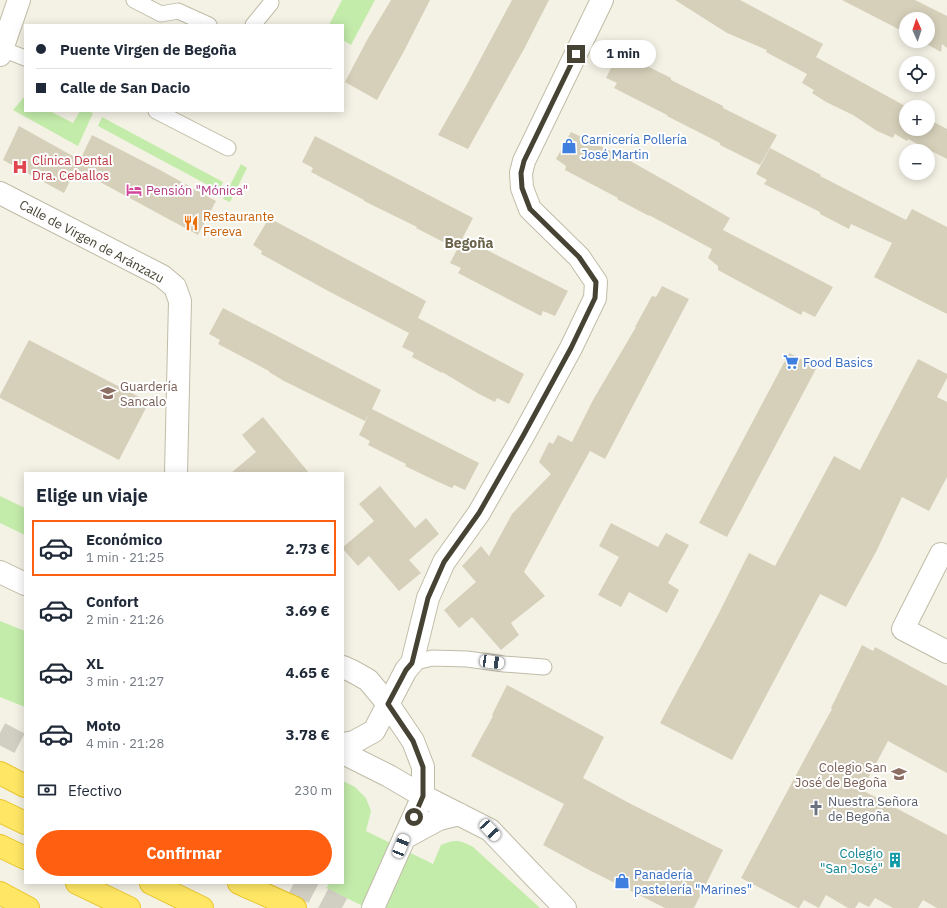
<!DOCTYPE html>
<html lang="es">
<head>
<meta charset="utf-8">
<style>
	:root { --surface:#fff; --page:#f2f2f3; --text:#1f2937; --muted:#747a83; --line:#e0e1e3; --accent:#ff5f11 }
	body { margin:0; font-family:"IBM Plex Sans",sans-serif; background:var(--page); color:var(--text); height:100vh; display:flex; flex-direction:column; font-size:15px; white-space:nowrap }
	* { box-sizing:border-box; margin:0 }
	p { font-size:13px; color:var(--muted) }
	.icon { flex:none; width:22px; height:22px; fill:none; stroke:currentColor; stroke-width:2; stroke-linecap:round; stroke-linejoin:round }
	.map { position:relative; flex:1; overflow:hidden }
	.side { position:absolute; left:24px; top:472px; width:320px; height:412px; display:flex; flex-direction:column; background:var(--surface); border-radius:0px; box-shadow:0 2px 10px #0003 }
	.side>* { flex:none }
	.guide { position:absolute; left:24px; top:24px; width:320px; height:88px; border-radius:0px; box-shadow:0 2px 10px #0003; display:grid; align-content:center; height:88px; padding:0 12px; background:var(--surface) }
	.needle { width:26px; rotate:357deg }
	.buttons { position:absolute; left:899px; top:12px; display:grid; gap:8px }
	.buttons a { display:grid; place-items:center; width:36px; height:36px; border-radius:50%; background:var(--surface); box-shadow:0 2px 10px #0003; font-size:20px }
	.end { position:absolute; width:18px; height:18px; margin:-9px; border:5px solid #474334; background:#fff; box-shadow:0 0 0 2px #fff }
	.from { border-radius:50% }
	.bubble { position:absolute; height:28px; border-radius:14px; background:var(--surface); box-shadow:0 2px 10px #0003; font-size:13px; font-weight:700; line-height:28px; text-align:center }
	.car { position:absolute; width:12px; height:24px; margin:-12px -6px; border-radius:5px; box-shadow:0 0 3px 1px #0007; background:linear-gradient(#fff 24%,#345 0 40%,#fff 0 76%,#345 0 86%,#fff 0) }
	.guide b { display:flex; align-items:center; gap:14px; height:38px; font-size:15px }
	.guide b+b { border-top:1px solid var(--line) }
	.guide i { width:10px; height:10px; background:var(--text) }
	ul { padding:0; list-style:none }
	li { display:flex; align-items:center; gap:12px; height:56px; margin:0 8px 6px; padding:0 4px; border:2px solid transparent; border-radius:0px }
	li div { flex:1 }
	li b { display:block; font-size:15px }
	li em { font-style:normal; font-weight:700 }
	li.active { border-color:var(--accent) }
	li>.icon { width:36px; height:36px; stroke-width:1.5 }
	h2 { padding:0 12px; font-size:18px; line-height:48px }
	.pay { display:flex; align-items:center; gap:10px; height:44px; padding:0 12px; font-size:15px }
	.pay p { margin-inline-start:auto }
	.primary-button { display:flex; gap:8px; margin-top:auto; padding:8px 12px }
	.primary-button a { flex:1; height:46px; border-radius:24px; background:var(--accent); color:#fff; font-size:16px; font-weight:700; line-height:46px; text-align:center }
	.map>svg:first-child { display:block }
</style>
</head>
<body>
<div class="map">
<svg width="947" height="908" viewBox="0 0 947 908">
	<rect width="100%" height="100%" fill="#f4f2e5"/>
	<path fill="#c3ebaa" d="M342,0h33l-24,45 -8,-5v-15h-14z
		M24,97l1,1v13h25l23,12 7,-12h8l5,2 -15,33 -65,-36z
		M102,117l121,65 -4,9 -121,-65z
		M241,164l6,4 -17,34 -7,-3z
		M0,496l25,12v27l-25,-12z
		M0,621l25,10v76l-25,-10z
		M343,781l12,6 11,11 5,13 -5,20 67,33 8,-19c15,-6 18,-5 32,2l67,61h-173l-41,-20 3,-3 -4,-2h18z"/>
	<path fill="#d6d0ba" d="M391,0h39l-27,53 -26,47 -32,-18 22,-42z
		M512,0h37l-25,49 -56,100 -30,-14 29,-51z
		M675,0h65l83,44 -16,30 -41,-22 1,-2 -40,-17z
		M842,0h73l32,16v32l-5,-4 -1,8 -20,-11h7v-22h-22v14z
		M619,52l52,26v2l52,26v2l54,27 -17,30 -40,-20v-2l-53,-27v-1l-53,-27 3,-5 -11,-5z
		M816,57l91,50h-1v22h22v-10l19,10v30l-39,-20 -1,2 -12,-7 -2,4 -16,-7 -24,-16 -27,-13 -14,-9 2,-3 -12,-7z
		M19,126l61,34 12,-25 68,35 56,31 -18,34 -122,-66 -12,24 -61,-33z
		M571,132l54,26 55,31 50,29 -7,12 110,57 -18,30 -12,-6 -2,4 -83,-45v-4l-10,-8 4,-9 -63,-34v1l-32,-17 1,-1 -53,-28 1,-4 -10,-7z
		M315,136l158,82 -16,31 -41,-21 1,-1 -53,-26v-1l-53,-28 2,-4 -11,-6z
		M770,148l51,27 -1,1 86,44 6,-11 35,18v87l-73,-37 18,-34 -41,-19 -2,5 -29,-15v-2l-56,-28 3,-4 -11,-6z
		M269,218l157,83 -8,17 106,56 -15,30 -12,-6 -2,4 -16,-8 -37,-22v1l-30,-16 2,-4 -12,-6 7,-14 -79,-41 -69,-38 1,-3 -9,-6z
		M463,238l105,53 -13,25 -12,-5 -2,5 -83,-43 3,-5 -11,-5z
		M662,286l27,13 -84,160 -15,-8 -31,56 -35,65 21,24 -34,27 8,12 -18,15 -29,-33 -13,11 -15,-18 32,-28 -14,-16 19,-20 8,10 23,-42 39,-40 -12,-12 10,-20 4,2 5,-9 14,7 21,-42 43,-73h-1l17,-31 4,1z
		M223,308l158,82 -9,19 107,54 -14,27 -11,-5 -2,3 -18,-8 -29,-14 1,-2 -38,-19 2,-4 -11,-6 10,-21 -4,7 -81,-40 -15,-9v-1l-51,-27 2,-4 -11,-6z
		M29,340l120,62 -30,58 -119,-62v-3z
		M789,353l28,14 -90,170 -28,-14z
		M918,359l29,15v4l-10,19 10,5v75l-18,34 -27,-14 -25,53 -31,57 -26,-13 -88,166 -72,-37 59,-110 30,-60 26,13 59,-110 26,14z
		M263,417l46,56h-78l25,-21 -14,-17z
		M380,486l35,42 11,-10 13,16 -30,26 12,13 -22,18 -30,-35 -11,10 -15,-17v-2l31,-26 -15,-17z
		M611,523l47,24 8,-14 23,12 -21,38 11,7 -12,23 -38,-21 -8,15 -23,-12 21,-38 -20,-11z
		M862,645l11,6 2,-4 72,39v87l-59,-32 -26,49 85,45v73h-10l-14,-8 -5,8h-25l-18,-10 -6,9 -10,-5 -4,6h-7l-22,-13 -7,13 -15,-8 -5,8h-1l-57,-30 70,-131 21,-38 -1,-1z
		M507,685l97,52 -21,41 46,25 94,47 -29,58h-29l-74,-37 -48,-26 21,-41 -93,-48 22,-40 -1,-1z"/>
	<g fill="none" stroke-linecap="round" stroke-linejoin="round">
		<path stroke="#d1cfc2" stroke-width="22" stroke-dasharray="22 11" stroke-linecap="butt" d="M0,733l25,13
			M294,883l48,25"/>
		<defs>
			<path id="service" d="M134,0l27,14 17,-3 31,14
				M253,25l18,-22
				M2,49l23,9
				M156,111l72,37
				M412,663l20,-5 35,1 37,5 40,3"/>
			<path id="minor" d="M0,55l19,-55
				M0,193l162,83 13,11 5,14 -4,172
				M941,554l-38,75 44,23
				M0,572l25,12
				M343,667l9,4 16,9 20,24 25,37 10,26v29l-50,112
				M343,744l11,-2 20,-11 32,-61 6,-7 16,-65 16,-36 35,-49 44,-77 48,-88 24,-50 1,-16 -17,-25 -49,-48 -8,-21 -1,-15 3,-12 78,-161
				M343,753l46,23 34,20 67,34 41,43 34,35
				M404,838l35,-19 20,-5"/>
			<path id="motorway" d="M0,773l25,13
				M0,811l25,12
				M0,846l25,12
				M77,883l52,25
				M151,883l51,25
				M239,883l56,25
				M0,893l28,15"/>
		</defs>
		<use href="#service" stroke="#c0bca7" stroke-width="17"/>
		<use href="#minor" stroke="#c0bca7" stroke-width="24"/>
		<use href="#motorway" stroke="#e9c42a" stroke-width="24"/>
		<use href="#service" stroke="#fff" stroke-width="15"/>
		<use href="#minor" stroke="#fff" stroke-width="22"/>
		<use href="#motorway" stroke="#ffe765" stroke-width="22"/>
	</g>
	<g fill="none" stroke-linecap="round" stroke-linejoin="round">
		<path stroke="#474334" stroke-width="5" d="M414,817l9,-21v-29l-10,-26 -25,-37 18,-34 6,-7 16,-65 16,-36 35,-49 44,-77 48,-88 24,-50 1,-16 -17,-25 -49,-48 -8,-21 -1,-15 3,-12 52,-107"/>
	</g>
	<defs>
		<symbol id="shop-bare" viewBox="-9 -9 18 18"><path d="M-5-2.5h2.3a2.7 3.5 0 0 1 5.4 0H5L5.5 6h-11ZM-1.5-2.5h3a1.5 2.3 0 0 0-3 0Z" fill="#3f7fe0" stroke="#fff" stroke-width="2.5" paint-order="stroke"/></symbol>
		<symbol id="hospital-bare" viewBox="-9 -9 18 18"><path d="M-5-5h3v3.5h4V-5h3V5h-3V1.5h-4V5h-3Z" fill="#e0444e" stroke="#fff" stroke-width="2.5" paint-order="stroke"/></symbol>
		<symbol id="hotel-bare" viewBox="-9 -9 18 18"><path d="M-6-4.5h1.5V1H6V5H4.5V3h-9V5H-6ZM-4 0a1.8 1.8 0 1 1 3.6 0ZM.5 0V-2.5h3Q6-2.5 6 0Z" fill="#d1479c" stroke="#fff" stroke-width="2.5" paint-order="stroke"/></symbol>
		<symbol id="restaurant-bare" viewBox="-9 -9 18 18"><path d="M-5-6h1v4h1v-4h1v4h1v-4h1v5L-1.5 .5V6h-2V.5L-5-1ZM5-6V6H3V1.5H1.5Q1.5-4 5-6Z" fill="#e8710a" stroke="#fff" stroke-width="2.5" paint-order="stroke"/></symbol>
		<symbol id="supermarket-bare" viewBox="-9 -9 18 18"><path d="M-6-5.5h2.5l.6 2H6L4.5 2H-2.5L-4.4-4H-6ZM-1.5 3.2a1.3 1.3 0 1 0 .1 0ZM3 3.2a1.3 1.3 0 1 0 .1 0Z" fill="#3f7fe0" stroke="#fff" stroke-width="2.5" paint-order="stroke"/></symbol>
		<symbol id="school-bare" viewBox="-9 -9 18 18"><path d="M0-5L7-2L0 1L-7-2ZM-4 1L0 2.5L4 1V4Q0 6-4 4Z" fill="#8d6e63" stroke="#fff" stroke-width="2.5" paint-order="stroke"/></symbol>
		<symbol id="church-bare" viewBox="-9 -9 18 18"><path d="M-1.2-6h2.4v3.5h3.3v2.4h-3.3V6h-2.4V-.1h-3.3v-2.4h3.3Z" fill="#6b7280" stroke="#fff" stroke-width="2.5" paint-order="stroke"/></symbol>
		<symbol id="building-bare" viewBox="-9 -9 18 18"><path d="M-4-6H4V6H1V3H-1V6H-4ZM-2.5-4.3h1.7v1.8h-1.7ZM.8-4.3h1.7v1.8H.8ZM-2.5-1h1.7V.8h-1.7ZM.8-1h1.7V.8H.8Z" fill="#0f9aa8" stroke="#fff" stroke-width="2.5" paint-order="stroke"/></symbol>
	</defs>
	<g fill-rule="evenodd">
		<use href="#shop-bare" x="558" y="135" width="22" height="22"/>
		<use href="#hospital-bare" x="9" y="156" width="22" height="22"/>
		<use href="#hotel-bare" x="123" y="179" width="22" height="22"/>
		<use href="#restaurant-bare" x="180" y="212" width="22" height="22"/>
		<use href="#supermarket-bare" x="780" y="351" width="22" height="22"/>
		<use href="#school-bare" x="97" y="382" width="22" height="22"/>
		<use href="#school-bare" x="888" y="763" width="22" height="22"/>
		<use href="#church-bare" x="805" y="797" width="22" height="22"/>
		<use href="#building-bare" x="884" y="849" width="22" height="22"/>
		<use href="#shop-bare" x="611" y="870" width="22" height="22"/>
	</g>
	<g text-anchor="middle" stroke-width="4" stroke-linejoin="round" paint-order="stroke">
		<g font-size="13" fill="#366cbe" stroke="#fff" text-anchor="start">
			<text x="581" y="144">Carnicería Pollería<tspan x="581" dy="15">José Martin</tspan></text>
			<text x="803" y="367">Food Basics</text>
			<text x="634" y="879">Panadería<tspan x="634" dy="15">pastelería "Marines"</tspan></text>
		</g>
		<g font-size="13" fill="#be3a42" stroke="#fff" text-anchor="start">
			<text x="32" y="165">Clínica Dental<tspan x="32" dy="15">Dra. Ceballos</tspan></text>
		</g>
		<g font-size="13" fill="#b23c85" stroke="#fff" text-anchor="start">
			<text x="146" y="195">Pensión "Mónica"</text>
		</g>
		<g font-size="13" fill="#c56008" stroke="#fff" text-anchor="start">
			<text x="203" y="221">Restaurante<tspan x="203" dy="15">Fereva</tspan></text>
		</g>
		<g font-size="13" fill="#474334" stroke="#fff">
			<text transform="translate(92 241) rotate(28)" y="5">Calle de Virgen de Aránzazu</text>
		</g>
		<g font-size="13" fill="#785e54" stroke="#fff" text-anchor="start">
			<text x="120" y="391">Guardería<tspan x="120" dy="15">Sancalo</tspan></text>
			<text x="887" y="772" text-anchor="end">Colegio San<tspan x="887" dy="15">José de Begoña</tspan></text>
		</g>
		<g font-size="13" fill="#5b616d" stroke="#fff" text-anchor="start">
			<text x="828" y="806">Nuestra Señora<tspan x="828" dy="15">de Begoña</tspan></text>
		</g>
		<g font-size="13" fill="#0d838f" stroke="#fff" text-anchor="end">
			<text x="883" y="858">Colegio<tspan x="883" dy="15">"San José"</tspan></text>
		</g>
		<g font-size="14" font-weight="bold" fill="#6a634a" stroke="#fff">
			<text x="469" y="248">Begoña</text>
		</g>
	</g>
</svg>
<div class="buttons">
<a><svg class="needle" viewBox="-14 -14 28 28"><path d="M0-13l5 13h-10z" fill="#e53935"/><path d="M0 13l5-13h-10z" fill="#747a83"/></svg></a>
<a><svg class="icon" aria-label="locate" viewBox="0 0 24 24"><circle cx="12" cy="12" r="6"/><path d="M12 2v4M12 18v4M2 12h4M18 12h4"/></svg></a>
<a>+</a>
<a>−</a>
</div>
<i class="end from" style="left:414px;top:817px"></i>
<i class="end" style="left:576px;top:54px"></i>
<div class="bubble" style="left:590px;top:40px;width:66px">1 min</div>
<i class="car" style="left:492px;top:662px;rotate:98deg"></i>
<i class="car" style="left:490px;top:830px;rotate:137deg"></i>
<i class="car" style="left:401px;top:846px;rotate:22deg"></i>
<div class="guide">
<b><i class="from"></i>Puente Virgen de Begoña</b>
<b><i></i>Calle de San Dacio</b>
</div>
<section class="side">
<h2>Elige un viaje</h2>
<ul>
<li class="active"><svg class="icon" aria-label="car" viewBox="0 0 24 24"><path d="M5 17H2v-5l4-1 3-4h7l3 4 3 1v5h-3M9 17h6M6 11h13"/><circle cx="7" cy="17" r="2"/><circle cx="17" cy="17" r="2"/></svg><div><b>Económico</b><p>1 min · 21:25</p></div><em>2.73 €</em></li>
<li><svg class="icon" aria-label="car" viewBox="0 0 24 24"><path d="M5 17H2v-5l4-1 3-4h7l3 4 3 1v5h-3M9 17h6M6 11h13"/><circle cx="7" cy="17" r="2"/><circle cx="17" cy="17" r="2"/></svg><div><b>Confort</b><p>2 min · 21:26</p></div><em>3.69 €</em></li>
<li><svg class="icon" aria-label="car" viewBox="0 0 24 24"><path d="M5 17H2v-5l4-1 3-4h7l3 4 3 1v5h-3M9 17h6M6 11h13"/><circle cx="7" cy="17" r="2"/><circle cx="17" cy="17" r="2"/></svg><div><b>XL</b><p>3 min · 21:27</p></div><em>4.65 €</em></li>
<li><svg class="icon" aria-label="car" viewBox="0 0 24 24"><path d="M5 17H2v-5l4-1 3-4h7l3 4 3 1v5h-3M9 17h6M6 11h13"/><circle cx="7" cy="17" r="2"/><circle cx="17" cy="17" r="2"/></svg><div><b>Moto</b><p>4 min · 21:28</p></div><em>3.78 €</em></li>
</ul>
<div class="pay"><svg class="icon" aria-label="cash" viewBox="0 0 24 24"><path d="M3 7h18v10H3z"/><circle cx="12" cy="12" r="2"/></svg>Efectivo<p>230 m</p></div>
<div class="primary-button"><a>Confirmar</a></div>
</section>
</div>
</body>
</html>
